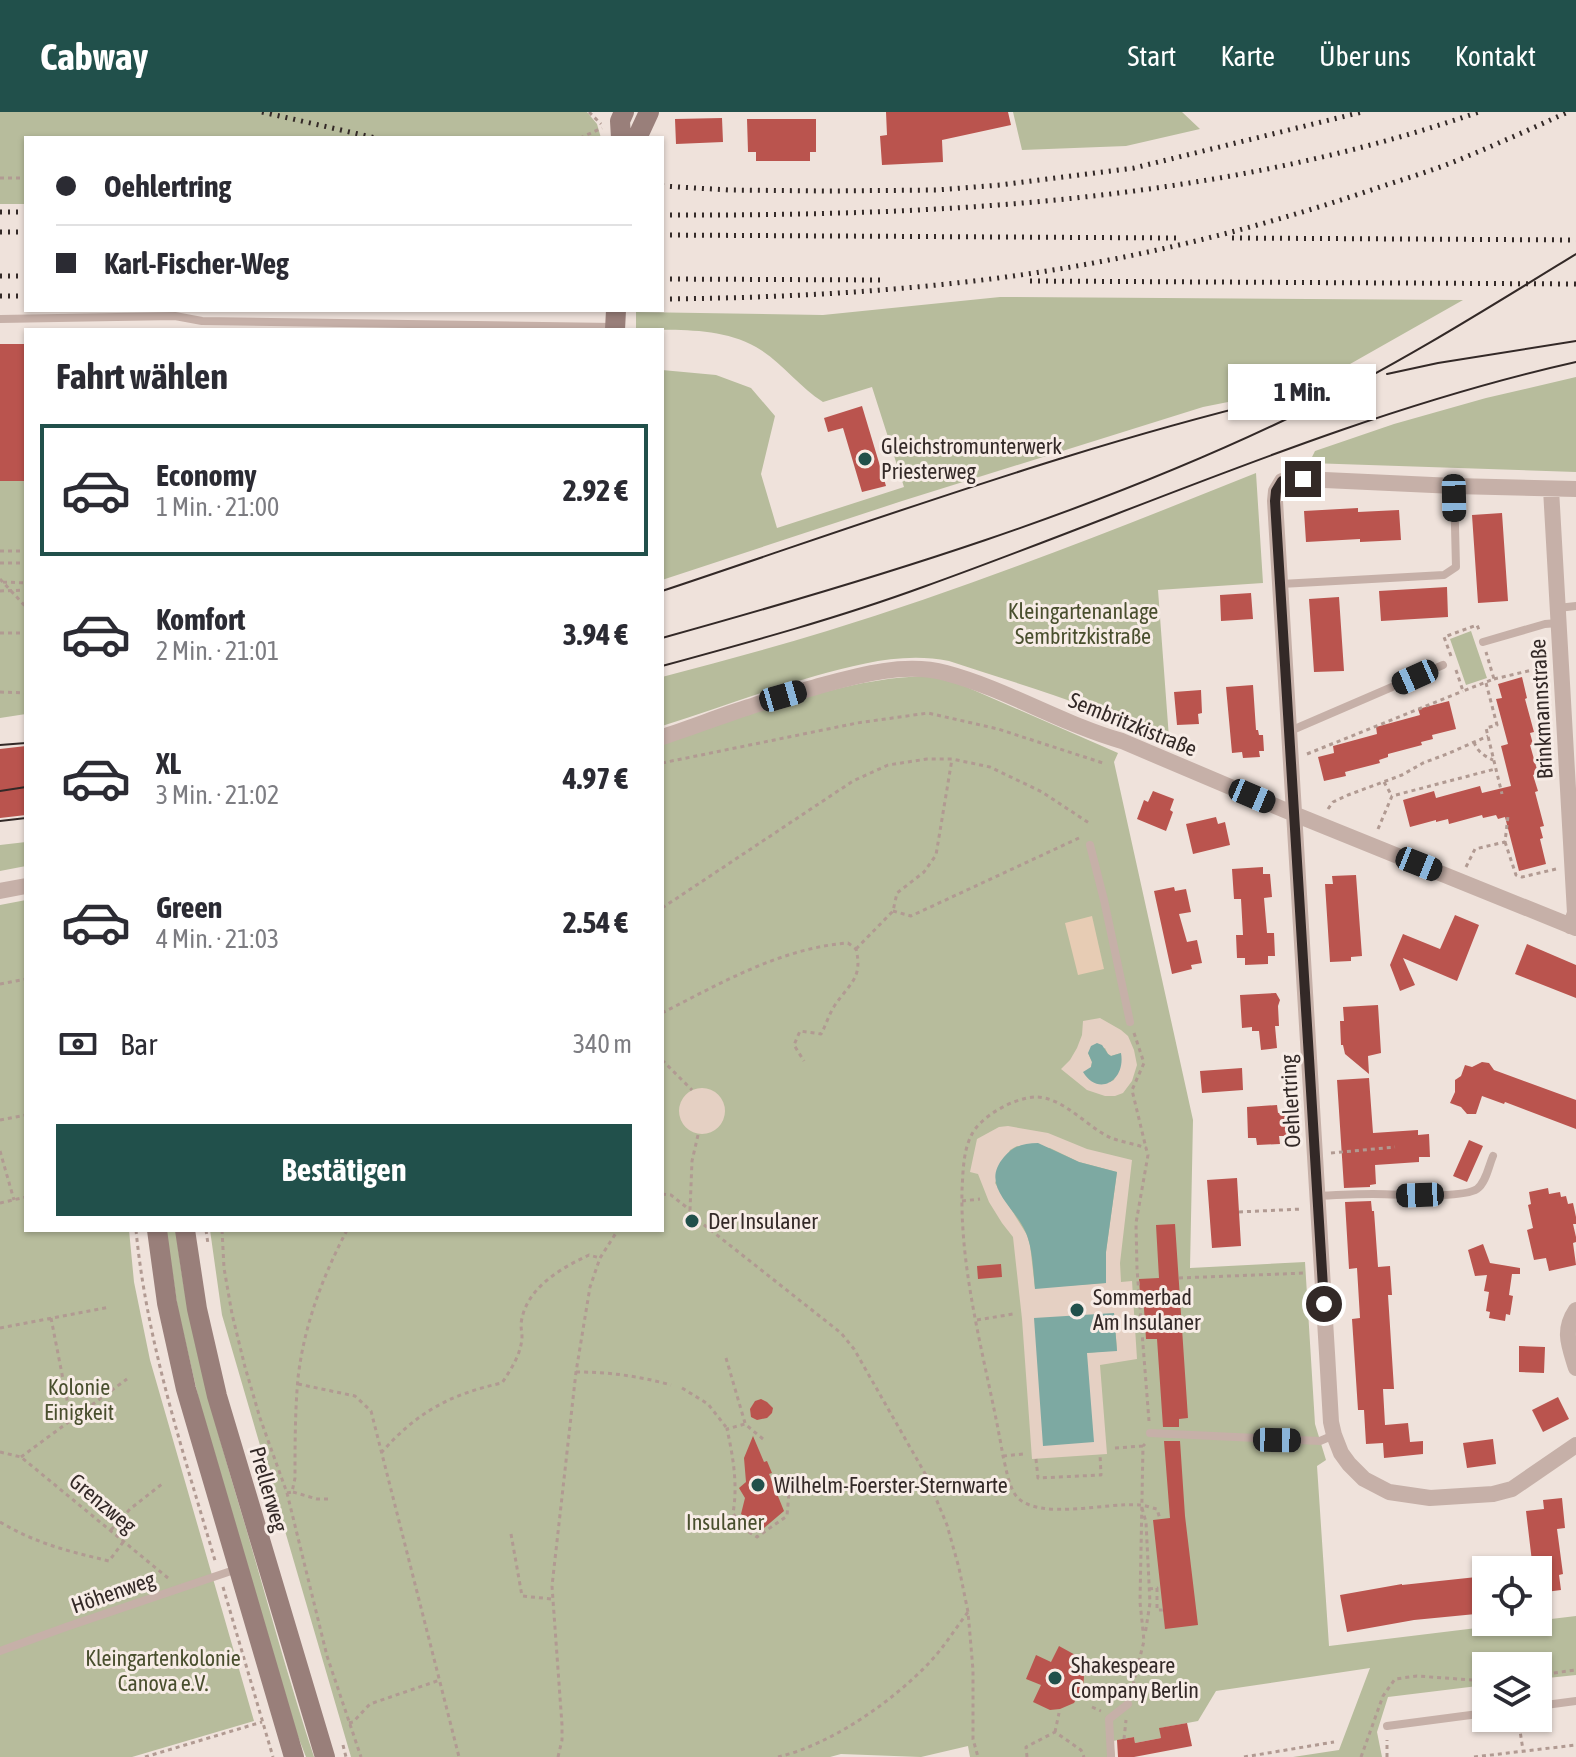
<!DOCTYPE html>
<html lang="de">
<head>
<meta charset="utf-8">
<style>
	:root { --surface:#fff; --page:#f7f7f7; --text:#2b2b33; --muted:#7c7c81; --line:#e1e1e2; --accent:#21504b }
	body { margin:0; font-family:"Asap Condensed",sans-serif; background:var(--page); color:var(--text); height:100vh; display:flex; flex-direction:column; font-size:30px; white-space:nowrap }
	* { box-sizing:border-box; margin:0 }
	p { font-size:26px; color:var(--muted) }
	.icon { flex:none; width:44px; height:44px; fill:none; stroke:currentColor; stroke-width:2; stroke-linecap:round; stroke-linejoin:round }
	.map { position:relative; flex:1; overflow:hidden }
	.details { position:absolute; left:24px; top:216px; width:640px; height:904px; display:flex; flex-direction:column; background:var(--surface); border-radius:0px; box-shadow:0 2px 6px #0004 }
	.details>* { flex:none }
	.banner { position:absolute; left:24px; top:24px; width:640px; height:176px; border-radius:0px; box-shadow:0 2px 6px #0004; display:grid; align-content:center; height:176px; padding:0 32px; background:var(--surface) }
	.fabs { position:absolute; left:1472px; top:1444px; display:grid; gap:16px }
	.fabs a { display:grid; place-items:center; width:80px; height:80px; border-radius:0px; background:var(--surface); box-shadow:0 2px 6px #0004; font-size:40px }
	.end { position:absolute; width:36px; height:36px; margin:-18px; border:10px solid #332927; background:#fff; box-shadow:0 0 0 4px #fff }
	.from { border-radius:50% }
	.bubble { position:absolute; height:56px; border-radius:0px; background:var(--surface); box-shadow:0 2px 6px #0004; font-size:26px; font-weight:700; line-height:56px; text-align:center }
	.car { position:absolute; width:24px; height:48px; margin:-24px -12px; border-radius:10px; box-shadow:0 0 6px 2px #0007; background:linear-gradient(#222 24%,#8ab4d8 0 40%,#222 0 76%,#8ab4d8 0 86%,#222 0) }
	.banner b { display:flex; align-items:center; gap:28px; height:76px; font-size:30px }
	.banner b+b { border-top:2px solid var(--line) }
	.banner i { width:20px; height:20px; background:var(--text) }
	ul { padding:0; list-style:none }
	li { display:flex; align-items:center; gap:24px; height:132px; margin:0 16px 12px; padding:0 16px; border:4px solid transparent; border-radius:0px }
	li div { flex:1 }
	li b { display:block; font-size:30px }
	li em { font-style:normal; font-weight:700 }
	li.current { border-color:var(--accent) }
	li>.icon { width:72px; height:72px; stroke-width:1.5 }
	h2 { padding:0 32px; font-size:36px; line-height:96px }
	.pay { display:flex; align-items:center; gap:20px; height:88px; padding:0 32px; font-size:30px }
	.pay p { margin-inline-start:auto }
	.cta { display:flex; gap:16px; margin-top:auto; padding:16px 32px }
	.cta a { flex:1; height:92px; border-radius:0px; background:var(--accent); color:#fff; font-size:32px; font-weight:700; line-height:92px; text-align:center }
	header { display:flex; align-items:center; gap:48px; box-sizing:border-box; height:112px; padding:0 40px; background:var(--accent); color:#fff }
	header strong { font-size:38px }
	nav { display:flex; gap:44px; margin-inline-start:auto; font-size:28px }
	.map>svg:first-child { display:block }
</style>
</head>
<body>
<header>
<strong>Cabway</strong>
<nav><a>Start</a><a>Karte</a><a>Über uns</a><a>Kontakt</a></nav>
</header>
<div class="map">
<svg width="1576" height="1645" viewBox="0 0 1576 1645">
	<rect width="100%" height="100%" fill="#efe2db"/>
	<path fill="#b7bc9c" d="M0,0h587l10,12 4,14h-575v66h-26z
		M1013,0h169l18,17 -74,17 -104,4z
		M1000,185l463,3 -150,85 -110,22 -301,94 -240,79v-210l54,5 35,13 24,28 -14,58 16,54 127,-41 -32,-100 -49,15c-24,-15 -42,-41 -67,-55 -36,-20 -82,-17 -120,-17v-18l187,3z
		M0,232h26v370l-26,4z
		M1576,265v95l-267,-9 6,-12 79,-27 92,-26z
		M1256,361l7,110 -105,7 11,148c-72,-30 -146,-53 -220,-77 -46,-9 -89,3 -134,15 -52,15 -102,34 -153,50v-49c55,-15 110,-29 165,-46 146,-45 287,-101 429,-158z
		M1471,519l16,47 -21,7 -16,-46z
		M929,564l33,9 156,68 -4,9 79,358 -3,148 115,-6 10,162 11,36 -9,6 12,180 247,-30v59l-38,4v-13h-52v19l-98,12 -11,35 5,25h-89l46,-7 31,-82 -154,23 -18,30 -38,7 1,10 -26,5 -1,-6 -21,4 2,16h-145l-2,-11 -47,11 -80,-3 -11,3h-479l-129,-442 -12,-85h452v-486c39,-14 77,-27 117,-39 52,-15 95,-28 150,-29z
		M26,730v24l-26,5v-26z
		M26,788v330h103l5,52 16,78 104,361 -122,36h-132v-852z
		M166,1118h10c11,102 41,200 70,298 22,76 43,153 68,229h-8l-9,-23 -98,-334 -21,-90z"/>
	<path fill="#e7ccb4" d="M1092,804l12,53 -26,6 -13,-52z"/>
	<path fill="#e5d0c3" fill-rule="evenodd" d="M1100,906l21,12 7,6 6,14 3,15 -5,16 -9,12 -8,3h-10l-18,-6 -26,-21 9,-9 7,-12 5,-13 1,-14zM1105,936l3,6 3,2 10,-3 -7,27 -11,4 -12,-17 1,-5 -4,-9z
		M679 999a23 23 0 1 1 46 0a23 23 0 1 1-46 0Z
		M1008,1014l40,7 39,16 45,11 -12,103 1,19 11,-1 5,78 -37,6 7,89 -75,5 -10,-140 -9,-82 -11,-14 -13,-21 -11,-28 -8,-2 7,-33 22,-12zM1017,1034l33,2 29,14 38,10 -11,80v31l-71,5 -5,-43 -3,-10 -32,-52 15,-33zM1114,1201l3,37 -30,3z"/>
	<path fill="#7da9a2" d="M1097,931l5,2 6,9 3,2 10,-3c5,28 -23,44 -38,19l8,-5 1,-5 -4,-9 3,-7z
		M1038,1031l41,19 38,10 -11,80v31l-71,6c-2,-19 -2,-39 -9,-56 -11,-27 -47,-47 -22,-76 9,-11 20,-14 34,-14z
		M1114,1201l3,38 -30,2 7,89 -51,4 -9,-128z"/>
	<path fill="#ba544e" d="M886,0h122l3,13 -69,15 1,22 -61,3 -2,-29 7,-1z
		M722,6l1,24 -47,2 -1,-25z
		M747,7h69v33h-6v9h-54v-9h-8z
		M0,232h26v137h-26z
		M862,294l24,80 -24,6 -19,-64 -15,4 -4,-14z
		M1358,396v4l41,-2 2,30 -41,2v-3l-54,3 -2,-31z
		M1502,401l6,88 -30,2 -6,-88z
		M1447,475l1,30 -67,4 -2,-30z
		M1251,481l2,26 -32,2 -1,-26z
		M1339,485l5,74 -30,1 -5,-73z
		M1522,565l5,21 -2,1 9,33 -4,1 3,11 -3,1 8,28 -5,2 5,16 -3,1 9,34 -4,1 3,11 -3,1 6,25 -27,7 -14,-54 -7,2 -2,-4 -13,3 -1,-3 -33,9 -1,-5 -12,3v-2l-26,7 -7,-27 31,-9 2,7 44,-12 2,7 29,-7 -10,-40 7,-2 -12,-45 6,-1 -4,-14z
		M1253,573l3,45h2l1,5h4l1,16h-5l1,6 -17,1 -1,-6 -10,1 -6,-66z
		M1201,578l1,23 -4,1 1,10 -22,1 -3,-33z
		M1449,589l7,28 -24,6 1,4 -12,3 1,3 -34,9v3l-9,3 1,3 -35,9 1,4 -22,5 -6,-24 16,-4 -1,-7 44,-12 -1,-7 44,-12 -2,-6z
		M26,634v69l-26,3v-69z
		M1153,679l21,8 -4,11 3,2 -7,19 -29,-12 7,-19 4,2z
		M1216,705l2,7 7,-2 5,23 -37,9 -7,-30z
		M1263,755v7h7l2,23 -8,1 3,35h7l1,23h-7v8l-23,1v-7h-8l-1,-23h7l-2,-36h-7l-2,-30z
		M1356,763l6,81 -11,1v4l-21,1 -5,-78h8l-1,-8z
		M1174,775l1,4 11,-2 5,23 -12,2 8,28 10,-2 5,23 -11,2 1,4 -20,5 -18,-83z
		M1455,803l24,10 -22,56 -54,-23 12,27 -15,6 -10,-26 13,-31 37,15z
		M1527,832l49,21v33l-61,-24z
		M1276,881l4,7 -2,6 1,20h-4l2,22 -16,2 -2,-19h-7v-4l-10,1 -2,-33z
		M1378,893l3,48 -13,3 1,18 -24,-20 -2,-9h-2l-1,-24h4l-1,-14z
		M1482,950l7,1 5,7 82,30v29l-71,-27 -1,2 -22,-8 -6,18h-9l-6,-7 -11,-4 5,-11v-12l6,-4 4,-11 7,2z
		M1242,956l1,22 -41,3 -2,-22z
		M1369,966l4,55 45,-3v5l11,-1 1,23h-11v5l-44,3 1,19 -6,1v2l-26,1 -7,-108z
		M1277,993l1,8 7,-1 2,24h-8l1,8 -23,1 -1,-7h-8l-1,-31z
		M1469,1028l14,6 -16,36 -14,-6z
		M1237,1066l4,68 -29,2 -5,-68z
		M1548,1076l1,6 11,-2 1,5 5,-1 2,8 5,-1 3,14v7h-3l3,13v5l-3,1 3,22 -27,6 -3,-13 -12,2 -7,-30 6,-2 -5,-23 3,-1 -2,-12z
		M1371,1089l1,10h2l4,56 12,-1 2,29h-4l6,94h-11l2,36 23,-2 2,19 13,-1v13l-39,4 -1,-15 -17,1 -2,-34h-6l-6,-91 8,-1 -3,-50 -8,1 -4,-67z
		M1175,1112l13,194 -9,1v8h-16l-6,-88h-11l-3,-45h-3l-1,-15 20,-1 -3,-53z
		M1483,1132l7,19 30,5v6h-8l-3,21 4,1 -3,19 -4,-1 -1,7 -16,-3 1,-6 -4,-1 3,-19 -5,-1 3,-16 -12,1 -7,-26z
		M1001,1152l1,13 -24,2 -1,-13z
		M1519,1234l26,1 -1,26 -25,-1z
		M1558,1285l11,22 -26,13 -11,-22z
		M761,1287l6,3 6,6 -1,5 -5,5 -10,2 -6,-3 -1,-8 5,-8z
		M753,1324l11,26 3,-1 5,12 -3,1 15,37 -20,17 -23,-14 4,-16 -6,-10 7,-6 -2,-24z
		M1493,1327l3,25 -29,4 -4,-25z
		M1164,1329h16l5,75 13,109 -33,4 -12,-109 17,-2z
		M1562,1386l3,30 -8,1 6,45 -4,1 2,15 -23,3v-23h-5l-7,-59 18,-2 -1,-9z
		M1486,1464v37l-72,7 -67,12 -7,-37 62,-11v1z
		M1059,1534l20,11 5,20 -1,10 -9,16 -14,6 -10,1 -17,-8 8,-17 -15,-6 10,-24 15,7z
		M1187,1611l5,23 -58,11h-16l-1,-17 17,-3 1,6 26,-5 -2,-10z"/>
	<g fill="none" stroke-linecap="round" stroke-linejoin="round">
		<path stroke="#b19a92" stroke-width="3" stroke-dasharray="4 4" stroke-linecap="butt" d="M589,0l12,12
			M580,26l22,-10
			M0,66h26
			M0,439h26
			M0,451h26
			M0,467l26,28
			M3,470l23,1
			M0,521h26
			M1451,544l-7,-19 33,-12 2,5
			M1456,558l7,21 31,-12 -8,-27
			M1494,567l51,-12
			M1486,571l11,42 -11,3 16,66
			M0,580l26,1
			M1474,630c3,9 10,14 19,18
			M1307,642l156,-63
			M662,651l195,-40 71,-10 70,16 105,34
			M1384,670l8,14
			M1328,697l5,-7 15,-7 54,-20 21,-12 24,-9 41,-18
			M1378,717l14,-33 103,-27
			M1505,730l11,33 6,2 34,-8
			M1466,755l9,-18 30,-7 3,-26
			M662,796l191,-127 35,-16 39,-6h25l38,8 52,25 47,31
			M893,799l18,5 168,-78
			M856,837l37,-38 4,-18 27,-21 12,-17 16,-96
			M0,872l26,-5
			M662,901c59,-30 119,-65 186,-70l8,6c7,29 -6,34 -21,56 -6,9 -9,20 -14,29l-21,-3 -6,14 10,16
			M1134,921l10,30 -12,27 14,58
			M662,948l30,30
			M0,1008l26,-5
			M698,1023l-6,26 -2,49 13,14 138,109 13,16 73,128 20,48 12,43 9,44 5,58v69l5,18
			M0,1039l14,49
			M1331,1041l64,-6
			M662,1082l9,1 19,15
			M962,1089l18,-2
			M0,1091l26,-6
			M1239,1100l63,-3
			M136,1118c11,115 48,224 80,334
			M206,1118l2,14
			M222,1118l2,38 8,46 13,53 15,51 27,75 40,163 34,101
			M1179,1166l127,-5
			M51,1206l20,102
			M977,1208l36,-6
			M0,1216l110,-21
			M726,1246l19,65
			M576,1260c33,0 63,4 95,13
			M298,1272l57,12 16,15 88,346
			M682,1276l26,16 18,23
			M1149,1309l-12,-152 -1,-46 12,-68 -2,-7c-11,-4 -24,-6 -35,-10 -24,-11 -48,-41 -75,-41 -21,0 -57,20 -65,39 -8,16 -8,37 -9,54 -2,90 26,178 41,266 3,12 6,32 14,41 22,24 92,5 122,8 6,0 13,3 18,4l3,10
			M763,1327l-18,-15 -18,5c6,27 11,56 6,84l9,15 15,9 30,-21 2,-24
			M1115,1336l28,-2
			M0,1340l21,5 147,121
			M381,1341c35,-40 69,-59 121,-70 9,-14 19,-28 20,-46 0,-4 -1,-8 -1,-13 4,-35 38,-55 68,-69l11,3
			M1003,1344l21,-2
			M21,1345l106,-78
			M1036,1347l2,19 63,-3 -1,-21
			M293,1380l24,7h15
			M287,1381l5,-1 3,-14c0,-33 0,-67 3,-100 6,-53 25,-102 49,-148
			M1142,1396l4,14 4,81 -5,32
			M0,1410c37,22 68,29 109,39l15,-20
			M111,1418l19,-21 32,-25
			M511,1422l11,62 30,3
			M223,1475l50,170
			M1149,1477l8,-1v22h6
			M1538,1563l38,-5
			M1131,1581l13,-52 -4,-39 3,-156 2,-2
			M1092,1595l9,4
			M1518,1606l5,32
			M349,1611l4,-1 17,-18 70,-24
			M1055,1620l4,-19
			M1124,1627l2,-19
			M343,1633l3,12
			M145,1645l117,-35
			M558,1645l4,-17v-15l-10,-139 24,-214 14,-85 10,-29 18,-28
			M778,1645c54,-13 114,-55 152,-95 14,-15 25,-33 38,-50
			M1027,1645l-1,-10 29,-15 26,18 3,7
			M1244,1645l90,-15
			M1361,1645l22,-61 12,-17 22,-3 69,5
			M1387,1645v-17
			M1474,1645l102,-12"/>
		<path stroke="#c6b0a8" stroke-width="8" d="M0,207l175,-3 27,5 412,6
			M1281,472l163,-9 12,-8 -2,-81
			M1558,496l18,-2
			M1483,530l62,-18 13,-1
			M1290,619l153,-66
			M1090,733l14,55 26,122
			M1317,1084c19,-1 37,-2 56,-2 21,0 89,5 104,-5 9,-6 12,-24 16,-33
			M1150,1321l170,8 14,-6
			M0,1539l66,-24 171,-58
			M1538,1594l38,-5
			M1387,1614l99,-13
			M1111,1645l-2,-38 19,-15"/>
		<path stroke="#c6b0a8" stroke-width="16" d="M1551,377l24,424 -5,13
			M1576,377l-122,-3 -151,-7 -21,2 -6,10 -1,10 52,852 4,69 3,13 7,18 8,11 15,15 25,13 41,6 63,-4 19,-5 64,-44
			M662,625c29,-9 58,-21 87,-30 23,-8 47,-14 70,-21 40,-11 86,-24 127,-13 60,16 116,51 176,68l172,73 282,114
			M0,779l26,-5
			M1576,1198c-14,21 -7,35 0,58"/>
		<path stroke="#997f7a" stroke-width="20" d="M621,26l-1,-17 4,-9
			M637,26l12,-26
			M615,218l1,-20
			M157,1118l10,73 19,86 108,368
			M185,1118l12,79 20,87 108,361"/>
		<path stroke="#332927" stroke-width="2" d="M1387,262l51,-11 138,-22
			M662,479c225,-75 449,-158 682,-208
			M662,526c216,-60 433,-126 635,-224 97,-47 188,-104 279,-160
			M662,554c88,-24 176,-48 261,-79 218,-78 426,-174 653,-225
			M0,633l26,-2
			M0,679l26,-4
			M0,709l26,-3"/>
		<path stroke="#332927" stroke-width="5" stroke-dasharray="2 6" stroke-linecap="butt" d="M262,0l114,26
			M662,74l67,4 99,1 109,-1 63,-5 134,-17 228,-56
			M0,100h26
			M662,103c276,1 553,-12 817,-103
			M0,120h26
			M662,123l514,3
			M1232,126l344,2
			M0,164h26
			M662,167l220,1
			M1030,169l546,3
			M0,184h26
			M662,187c115,-1 230,-7 344,-22 126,-17 251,-48 371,-89 30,-10 61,-19 91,-32 34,-14 67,-29 100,-44"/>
		<path stroke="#b19a92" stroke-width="3" stroke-dasharray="4 4" stroke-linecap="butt" d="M0,479l26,-1"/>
	</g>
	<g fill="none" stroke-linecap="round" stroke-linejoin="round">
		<path stroke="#332927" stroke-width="10" d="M1303,367l-21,2 -6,10 -1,10 49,803"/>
	</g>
	<g fill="#21504b" stroke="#f7ece6" stroke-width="3">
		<circle cx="865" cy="347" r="8"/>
		<circle cx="692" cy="1109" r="8"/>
		<circle cx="1077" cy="1198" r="8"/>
		<circle cx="758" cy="1373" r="8"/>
		<circle cx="1055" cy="1566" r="8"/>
	</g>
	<g text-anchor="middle" stroke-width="6" stroke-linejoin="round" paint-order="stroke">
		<g font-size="22" fill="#332927" stroke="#f7ece6" text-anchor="start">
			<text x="881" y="342">Gleichstromunterwerk<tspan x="881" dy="25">Priesterweg</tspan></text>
			<text x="708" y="1117">Der Insulaner</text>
			<text x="1093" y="1193">Sommerbad<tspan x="1093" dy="25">Am Insulaner</tspan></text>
			<text x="774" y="1381">Wilhelm-Foerster-Sternwarte</text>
			<text x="1071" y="1561">Shakespeare<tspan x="1071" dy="25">Company Berlin</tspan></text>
		</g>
		<g font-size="22" fill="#494f2e" stroke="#f7ece6">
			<text x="1083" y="507">Kleingartenanlage<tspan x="1083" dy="25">Sembritzkistraße</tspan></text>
			<text x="79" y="1283">Kolonie<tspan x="79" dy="25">Einigkeit</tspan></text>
			<text x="725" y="1418">Insulaner</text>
			<text x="163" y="1554">Kleingartenkolonie<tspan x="163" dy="25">Canova e.V.</tspan></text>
		</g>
		<g font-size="22" fill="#332927" stroke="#f7ece6">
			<text transform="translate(1541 597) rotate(-93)" y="8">Brinkmannstraße</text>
			<text transform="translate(1133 612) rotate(22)" y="8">Sembritzkistraße</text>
			<text transform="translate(1290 989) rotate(-93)" y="8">Oehlertring</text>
			<text transform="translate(269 1377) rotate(74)" y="8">Prellerweg</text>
			<text transform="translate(103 1391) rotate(40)" y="8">Grenzweg</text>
			<text transform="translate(113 1480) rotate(-19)" y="8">Höhenweg</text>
		</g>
	</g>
</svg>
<div class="fabs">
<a><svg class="icon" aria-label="locate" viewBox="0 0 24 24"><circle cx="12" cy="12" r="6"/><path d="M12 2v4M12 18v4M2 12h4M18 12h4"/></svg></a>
<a><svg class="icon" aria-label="layers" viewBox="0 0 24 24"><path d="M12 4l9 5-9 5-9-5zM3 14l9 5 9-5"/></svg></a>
</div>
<i class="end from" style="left:1324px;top:1192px"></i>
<i class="end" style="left:1303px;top:367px"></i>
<div class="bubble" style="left:1228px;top:252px;width:148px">1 Min.</div>
<i class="car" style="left:1454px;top:386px;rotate:179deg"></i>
<i class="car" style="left:1415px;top:565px;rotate:246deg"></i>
<i class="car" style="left:783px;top:584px;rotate:74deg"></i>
<i class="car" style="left:1252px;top:684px;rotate:113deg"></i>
<i class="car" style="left:1419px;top:752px;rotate:112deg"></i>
<i class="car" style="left:1420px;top:1083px;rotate:268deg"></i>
<i class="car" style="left:1277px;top:1328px;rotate:91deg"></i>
<div class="banner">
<b><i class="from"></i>Oehlertring</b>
<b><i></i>Karl-Fischer-Weg</b>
</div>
<section class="details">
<h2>Fahrt wählen</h2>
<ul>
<li class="current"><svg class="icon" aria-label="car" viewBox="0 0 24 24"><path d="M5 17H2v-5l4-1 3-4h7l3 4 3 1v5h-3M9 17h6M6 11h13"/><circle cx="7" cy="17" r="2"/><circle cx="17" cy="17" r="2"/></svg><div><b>Economy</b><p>1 Min. · 21:00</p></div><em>2.92 €</em></li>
<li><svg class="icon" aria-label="car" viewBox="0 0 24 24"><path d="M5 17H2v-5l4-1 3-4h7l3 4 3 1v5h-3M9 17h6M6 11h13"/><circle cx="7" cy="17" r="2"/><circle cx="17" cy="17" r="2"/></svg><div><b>Komfort</b><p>2 Min. · 21:01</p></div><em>3.94 €</em></li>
<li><svg class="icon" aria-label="car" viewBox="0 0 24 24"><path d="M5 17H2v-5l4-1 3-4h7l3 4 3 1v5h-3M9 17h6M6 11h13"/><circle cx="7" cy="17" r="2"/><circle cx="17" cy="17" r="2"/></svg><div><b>XL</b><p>3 Min. · 21:02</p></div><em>4.97 €</em></li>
<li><svg class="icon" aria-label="car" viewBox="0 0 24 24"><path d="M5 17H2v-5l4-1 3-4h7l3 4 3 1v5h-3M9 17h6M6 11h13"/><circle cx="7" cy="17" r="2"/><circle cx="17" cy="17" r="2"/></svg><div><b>Green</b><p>4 Min. · 21:03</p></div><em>2.54 €</em></li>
</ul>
<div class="pay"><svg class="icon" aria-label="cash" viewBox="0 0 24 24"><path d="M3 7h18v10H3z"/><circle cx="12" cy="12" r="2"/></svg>Bar<p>340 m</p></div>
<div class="cta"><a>Bestätigen</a></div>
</section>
</div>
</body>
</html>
